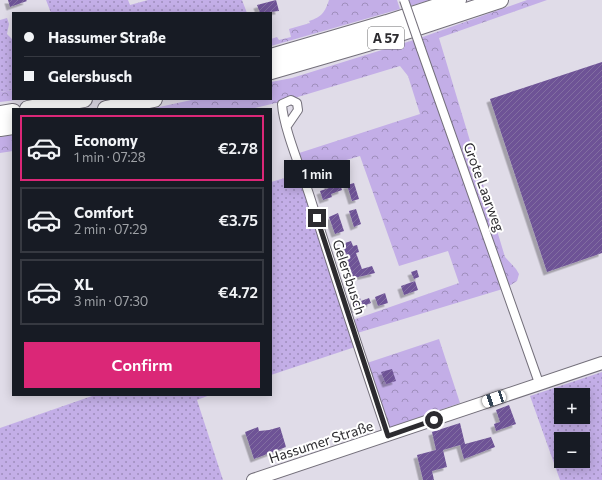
<!DOCTYPE html>
<html lang="en">
<head>
<meta charset="utf-8">
<style>
	:root { --surface:#171b24; --page:#20242c; --text:#f1f3f6; --muted:#9ea1a6; --line:#363941; --accent:#db2777 }
	body { margin:0; font-family:Commissioner,sans-serif; background:var(--page); color:var(--text); height:100vh; display:flex; flex-direction:column; font-size:15px; white-space:nowrap }
	* { box-sizing:border-box; margin:0 }
	p { font-size:13px; color:var(--muted) }
	.icon { flex:none; width:22px; height:22px; fill:none; stroke:currentColor; stroke-width:2; stroke-linecap:round; stroke-linejoin:round }
	.map { position:relative; flex:1; overflow:hidden }
	.drawer { position:absolute; left:12px; top:108px; width:260px; height:288px; display:flex; flex-direction:column; background:var(--surface); border-radius:0px; box-shadow:0 2px 10px #0003 }
	.drawer>* { flex:none }
	.banner { position:absolute; left:12px; top:12px; width:260px; height:88px; border-radius:0px; box-shadow:0 2px 10px #0003; display:grid; align-content:center; height:88px; padding:0 12px; background:var(--surface) }
	.controls { position:absolute; left:554px; top:388px; display:grid; gap:8px }
	.controls a { display:grid; place-items:center; width:36px; height:36px; border-radius:0px; background:var(--surface); box-shadow:0 2px 10px #0003; font-size:20px }
	.end { position:absolute; width:18px; height:18px; margin:-9px; border:5px solid #2c2b2f; background:#fff; box-shadow:0 0 0 2px #fff }
	.from { border-radius:50% }
	.bubble { position:absolute; height:28px; border-radius:0px; background:var(--surface); box-shadow:0 2px 10px #0003; font-size:13px; font-weight:600; line-height:28px; text-align:center }
	.car { position:absolute; width:12px; height:24px; margin:-12px -6px; border-radius:5px; box-shadow:0 0 3px 1px #0007; background:linear-gradient(#fff 24%,#345 0 40%,#fff 0 76%,#345 0 86%,#fff 0) }
	.banner b { display:flex; align-items:center; gap:14px; height:38px; font-size:15px }
	.banner b+b { border-top:1px solid var(--line) }
	.banner i { width:10px; height:10px; background:var(--text) }
	ul { padding:7px 0 0; list-style:none }
	li { display:flex; align-items:center; gap:12px; height:66px; margin:0 8px 6px; padding:0 4px; border:2px solid var(--line); border-radius:0px }
	li div { flex:1 }
	li b { display:block; font-size:15px }
	li em { font-style:normal; font-weight:600 }
	li.selected { border-color:var(--accent) }
	li>.icon { width:36px; height:36px; stroke-width:1.5 }
	.cta { display:flex; gap:8px; margin-top:auto; padding:8px 12px }
	.cta a { flex:1; height:46px; border-radius:0px; background:var(--accent); color:#fff; font-size:16px; font-weight:600; line-height:46px; text-align:center }
	.map>svg:first-child { display:block }
</style>
</head>
<body>
<div class="map">
<svg width="602" height="480" viewBox="0 0 602 480">
	<defs>
		<pattern id="green-dots" width="8" height="8" patternUnits="userSpaceOnUse"><rect width="8" height="8" fill="#c3aee7"/><path d="M2 2h.1M6 6h.1" fill="none" stroke="#9f8ebc" stroke-width="1.8" stroke-linecap="round"/></pattern>
		<pattern id="forest-crowns" width="20" height="18" patternUnits="userSpaceOnUse"><rect width="20" height="18" fill="#c3aee7"/><path d="M2 6a3 3 0 1 1 6 0M12 15a3 3 0 1 1 6 0" fill="none" stroke="#9f8ebc"/></pattern>
		<pattern id="building-hatch" width="6" height="6" patternUnits="userSpaceOnUse"><rect width="6" height="6" fill="#6e5396"/><path d="M-1 1l2-2M0 6l6-6M5 7l2-2" fill="none" stroke="#826ea1"/></pattern>
		<filter id="shadow"><feDropShadow dx="-3.5" dy="3.5" stdDeviation="0" flood-color="#0004"/></filter>
	</defs>
	<rect width="100%" height="100%" fill="#e0dce8"/>
	<path fill="url(#green-dots)" fill-rule="evenodd" d="M46,0h82l2,5 18,-5h94l5,13h-196z
		M7,18l2,6 -2,10 6,6v50l-13,2v-72z
		M302,173l56,173 -87,29v-193z
		M602,372v108h-42l-30,-84zM561,395h22v22h-22zM561,439h22v22h-22z
		M95,395h115l-13,5 26,80h-223v-52z"/>
	<path fill="url(#forest-crowns)" d="M329,0h68l3,9 -129,37v-7l6,-2 2,3 12,-3 -2,-8 21,-6 -1,-2c13,-4 16,-9 20,-21z
		M408,0h22l-20,6z
		M527,0h20l-108,38 66,219 11,12 3,5 -2,7 -11,7 -152,46 -4,-13 109,-38 -11,-32 -49,15 -39,-110 -58,17 -6,-19 124,-40 -12,-38 -8,-10 -112,34 -37,9h-101l46,-10h75v-17l21,-4 125,-39z
		M13,90v9h11l-24,3v-10z
		M13,135v16l-13,2v-16z
		M439,339l21,64 -74,26 -22,-65z"/>
	<path fill="url(#building-hatch)" filter="url(#shadow)" d="M8,0h18l1,1 -17,6z
		M276,0l3,11 -19,2 -3,-8z
		M602,62v191l-55,19 -57,-173z
		M336,174l6,16 -11,4 1,3 -9,3 -3,-9 9,-3 -4,-10z
		M354,183l5,16 -7,2 -5,-16z
		M356,209l5,15 -7,3 -5,-16z
		M338,213l6,18 -9,3 -6,-17z
		M351,241l2,5 4,-1 2,7 -3,1 6,16 10,-3 3,7 -25,6 -5,-15 4,-1 -7,-19z
		M417,270l2,7 -5,2 -3,-7z
		M415,281l3,9 -14,5 -3,-9z
		M385,293l3,10 -10,3 -3,-9z
		M360,298l1,3 8,-3 2,5 -17,7 -3,-9z
		M392,369l4,12 -10,3 -5,-12z
		M509,405l7,19 -20,7 -2,-7 6,-2 -4,-12z
		M460,423l5,21 26,-7 4,10 -31,12 -4,-14 -17,5 4,17 -15,4 2,9h-11l-6,-25 19,-5 -4,-18z
		M258,427l1,4 10,-1 11,-3 6,20 -32,12 -9,-27z"/>
	<g fill="none" stroke-linecap="round" stroke-linejoin="round">
		<defs>
			<path id="street" d="M421,49l118,334
				M287,126l11,-16 -1,-7 -6,-3 -9,4c1,23 20,68 28,93 25,80 51,159 78,239"/>
			<path id="secondary" d="M253,480l349,-117"/>
			<path id="highway" d="M271,57l116,-34 71,-23
				M271,71l117,-34 112,-37
				M28,109l56,-10
				M106,109l48,-10
				M0,114l13,-2
				M0,128l13,-2"/>
		</defs>
		<use href="#street" stroke="#74707b" stroke-width="10"/>
		<use href="#secondary" stroke="#74707b" stroke-width="14"/>
		<use href="#highway" stroke="#74707b" stroke-width="18"/>
		<use href="#street" stroke="#fff" stroke-width="8"/>
		<use href="#secondary" stroke="#fff" stroke-width="12"/>
		<use href="#highway" stroke="#fff" stroke-width="16"/>
		<defs>
			<path id="street-bridge" d="M404,0l17,49"/>
		</defs>
		<use href="#street-bridge" stroke="#74707b" stroke-width="10" stroke-linecap="butt"/>
		<use href="#street-bridge" stroke="#fff" stroke-width="8"/>
	</g>
	<g fill="none" stroke-linecap="round" stroke-linejoin="round">
		<path stroke="#2c2b2f" stroke-width="5" d="M317,218l71,218 46,-16"/>
	</g>
	<g text-anchor="middle" stroke-width="4" stroke-linejoin="round" paint-order="stroke">
		<rect fill="#fff" stroke="#6b6b6d" stroke-width="1" x="368" y="27" width="36" height="22" rx="3"/>
		<g font-size="13" font-weight="bold" fill="#2c2b2f">
			<text x="386" y="43">A 57</text>
		</g>
		<g font-size="14" fill="#2c2b2f" stroke="#fff">
			<text transform="translate(484 187) rotate(70)" y="5">Grote Laarweg</text>
			<text transform="translate(349 277) rotate(72)" y="5">Gelersbusch</text>
			<text transform="translate(321 442) rotate(-18)" y="5">Hassumer Straße</text>
		</g>
	</g>
</svg>
<div class="controls">
<a>+</a>
<a>−</a>
</div>
<i class="end from" style="left:434px;top:420px"></i>
<i class="end" style="left:317px;top:218px"></i>
<div class="bubble" style="left:284px;top:160px;width:66px">1 min</div>
<i class="car" style="left:494px;top:399px;rotate:251deg"></i>
<div class="banner">
<b><i class="from"></i>Hassumer Straße</b>
<b><i></i>Gelersbusch</b>
</div>
<section class="drawer">
<ul>
<li class="selected"><svg class="icon" aria-label="car" viewBox="0 0 24 24"><path d="M5 17H2v-5l4-1 3-4h7l3 4 3 1v5h-3M9 17h6M6 11h13"/><circle cx="7" cy="17" r="2"/><circle cx="17" cy="17" r="2"/></svg><div><b>Economy</b><p>1 min · 07:28</p></div><em>€2.78</em></li>
<li><svg class="icon" aria-label="car" viewBox="0 0 24 24"><path d="M5 17H2v-5l4-1 3-4h7l3 4 3 1v5h-3M9 17h6M6 11h13"/><circle cx="7" cy="17" r="2"/><circle cx="17" cy="17" r="2"/></svg><div><b>Comfort</b><p>2 min · 07:29</p></div><em>€3.75</em></li>
<li><svg class="icon" aria-label="car" viewBox="0 0 24 24"><path d="M5 17H2v-5l4-1 3-4h7l3 4 3 1v5h-3M9 17h6M6 11h13"/><circle cx="7" cy="17" r="2"/><circle cx="17" cy="17" r="2"/></svg><div><b>XL</b><p>3 min · 07:30</p></div><em>€4.72</em></li>
</ul>
<div class="cta"><a>Confirm</a></div>
</section>
</div>
</body>
</html>
